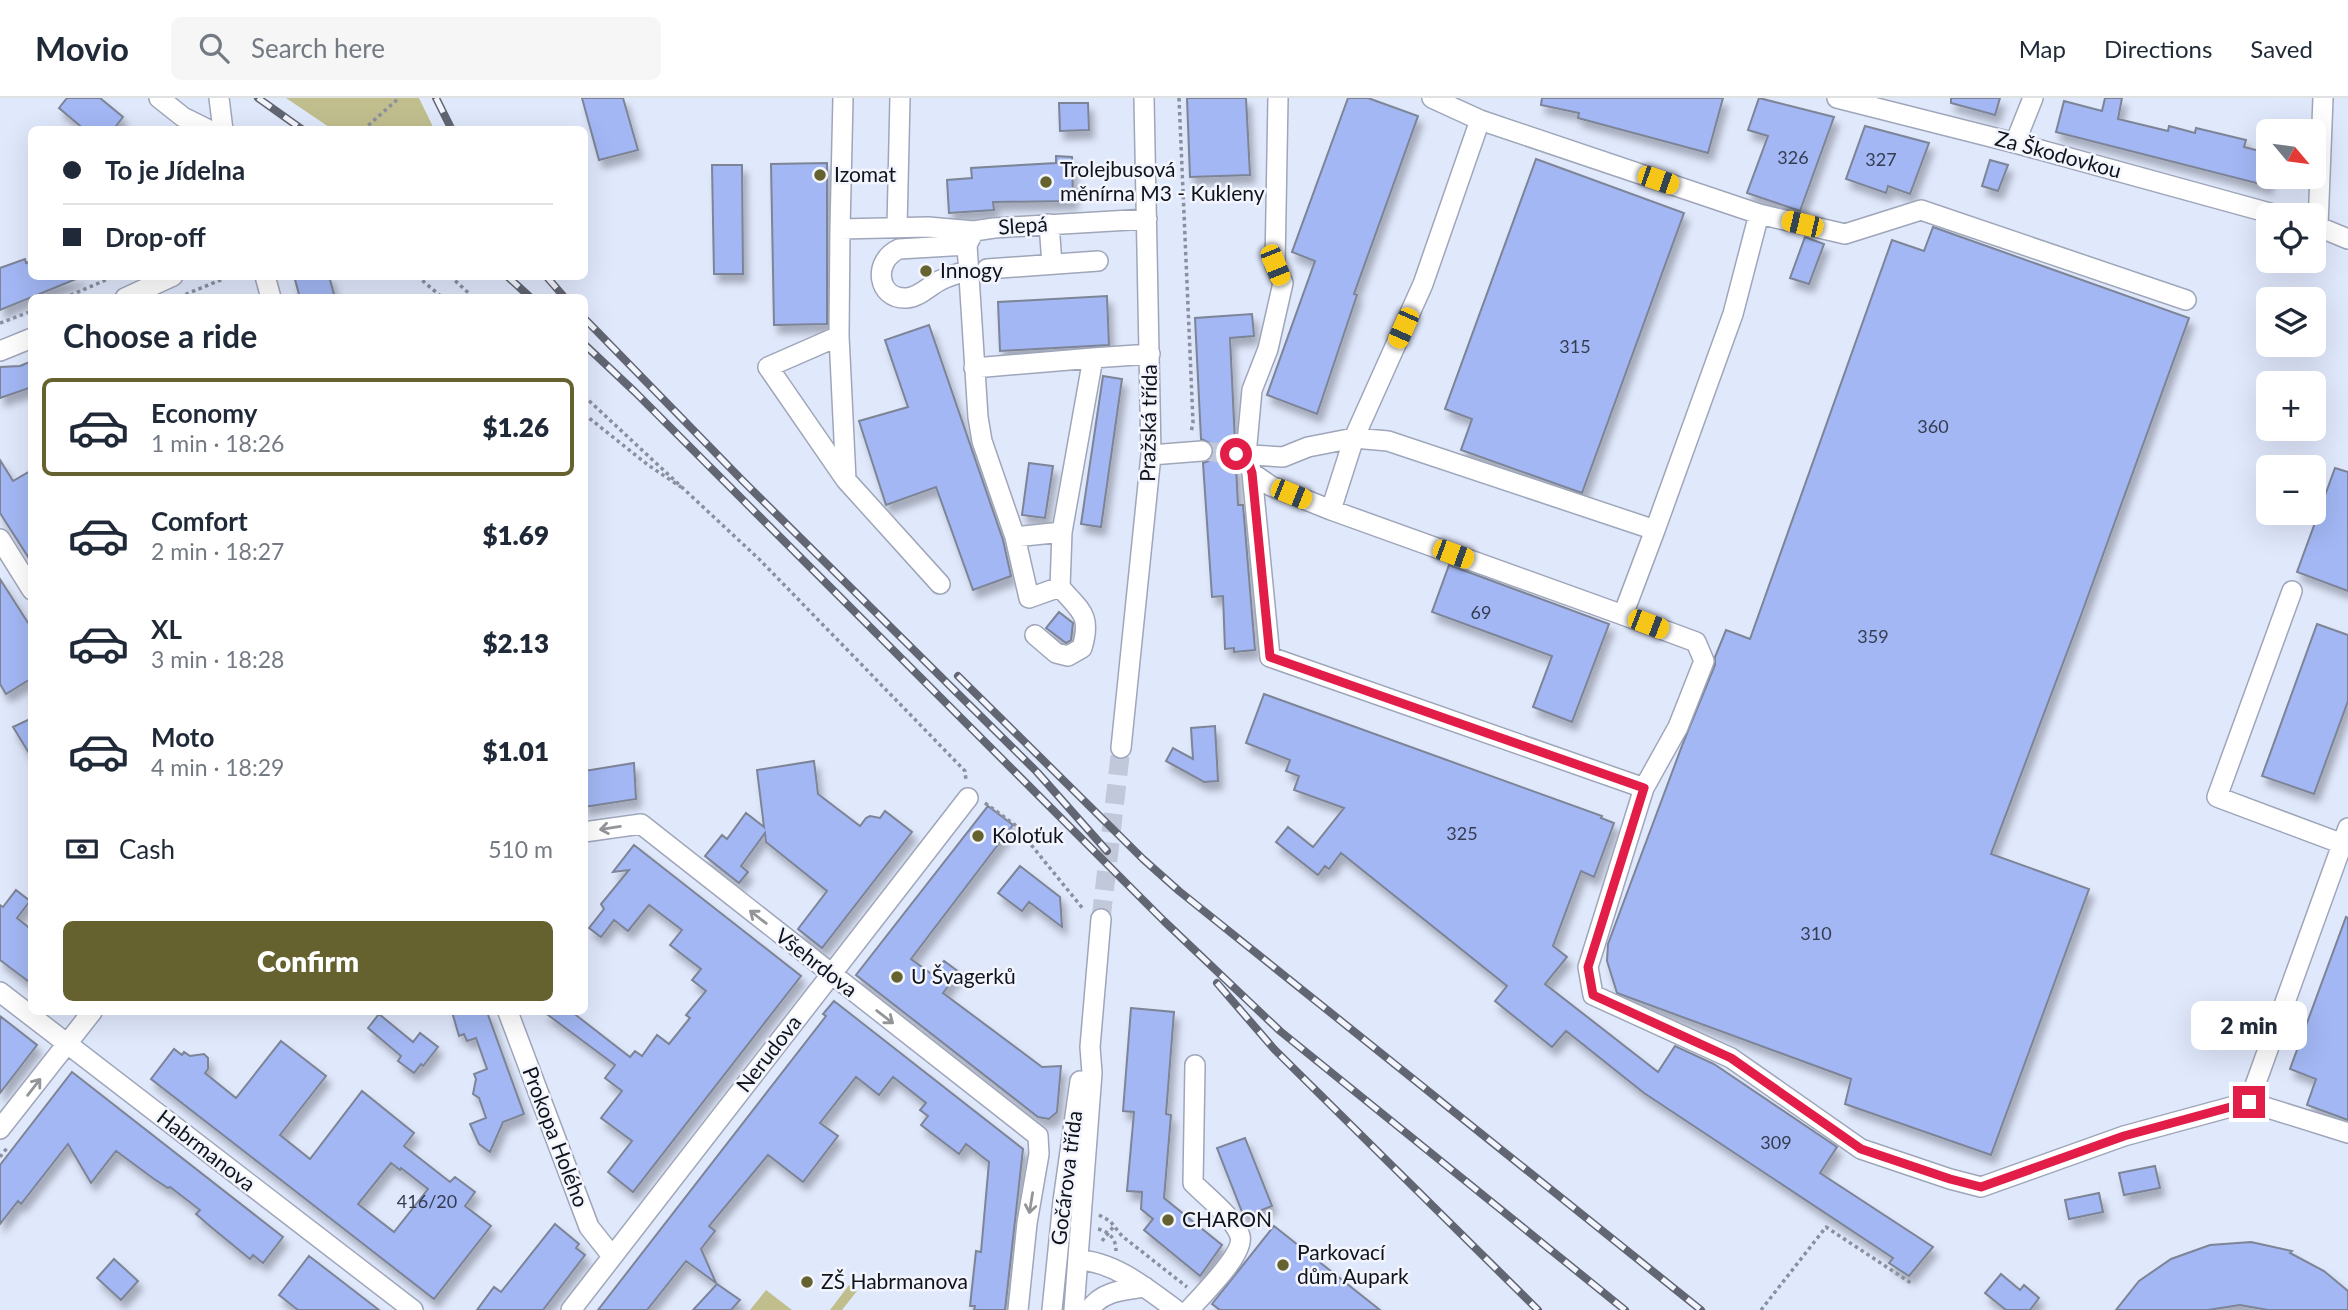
<!DOCTYPE html>
<html lang="en">
<head>
<meta charset="utf-8">
<style>
	:root { --surface:#fff; --page:#f6f6f7; --text:#1f2937; --muted:#747a83; --line:#e0e1e3; --accent:#66622f }
	body { margin:0; font-family:Lato,sans-serif; background:var(--page); color:var(--text); height:100vh; display:flex; flex-direction:column; font-size:26px; white-space:nowrap }
	* { box-sizing:border-box; margin:0 }
	p { font-size:23px; color:var(--muted) }
	.icon { flex:none; width:38px; height:38px; fill:none; stroke:currentColor; stroke-width:2; stroke-linecap:round; stroke-linejoin:round }
	.map { position:relative; flex:1; overflow:hidden }
	.details { position:absolute; left:28px; top:196px; width:560px; height:721px; display:flex; flex-direction:column; background:var(--surface); border-radius:10px; box-shadow:0 7px 28px #0002 }
	.details>* { flex:none }
	.banner { position:absolute; left:28px; top:28px; width:560px; height:154px; border-radius:10px; box-shadow:0 7px 28px #0002; display:grid; align-content:center; height:154px; padding:0 35px; background:var(--surface) }
	.needle { width:46px; rotate:119deg }
	.fabs { position:absolute; left:2256px; top:21px; display:grid; gap:14px }
	.fabs a { display:grid; place-items:center; width:70px; height:70px; border-radius:10px; background:var(--surface); box-shadow:0 7px 28px #0002; font-size:35px }
	.end { position:absolute; width:32px; height:32px; margin:-16px; border:9px solid #e11d48; background:#fff; box-shadow:0 0 0 4px #fff }
	.from { border-radius:50% }
	.bubble { position:absolute; height:49px; border-radius:10px; background:var(--surface); box-shadow:0 7px 28px #0002; font-size:23px; font-weight:800; line-height:49px; text-align:center }
	.car { position:absolute; width:21px; height:42px; margin:-21px -10px; border-radius:9px; box-shadow:0 0 5px 2px #0007; background:linear-gradient(#f5c518 24%,#345 0 40%,#f5c518 0 76%,#345 0 86%,#f5c518 0) }
	.banner b { display:flex; align-items:center; gap:24px; height:66px; font-size:26px }
	.banner b+b { border-top:2px solid var(--line) }
	.banner i { width:18px; height:18px; background:var(--text) }
	ul { padding:0; list-style:none }
	li { display:flex; align-items:center; gap:21px; height:98px; margin:0 14px 10px; padding:0 21px; border:4px solid transparent; border-radius:10px }
	li div { flex:1 }
	li b { display:block; font-size:26px }
	li em { font-style:normal; font-weight:800 }
	li.active { border-color:var(--accent) }
	li>.icon { width:63px; height:63px; stroke-width:1.5 }
	h2 { padding:0 35px; font-size:32px; line-height:84px }
	.pay { display:flex; align-items:center; gap:18px; height:77px; padding:0 35px; font-size:26px }
	.pay p { margin-inline-start:auto }
	.primary-button { display:flex; gap:14px; margin-top:auto; padding:14px 35px }
	.primary-button a { flex:1; height:80px; border-radius:10px; background:var(--accent); color:#fff; font-size:28px; font-weight:800; line-height:80px; text-align:center }
	header { display:flex; align-items:center; gap:42px; box-sizing:border-box; height:98px; padding:0 35px; background:var(--surface); border-bottom:2px solid var(--line) }
	header strong { font-size:33px }
	nav { display:flex; gap:38px; margin-inline-start:auto; font-size:24px }
	.search { width:490px; height:63px; background:var(--page); display:flex; align-items:center; gap:18px; box-sizing:border-box; padding:0 24px; border-radius:10px; color:var(--muted); font-size:26px }
	.map>svg:first-child { display:block }
</style>
</head>
<body>
<header>
<strong>Movio</strong>
<div class="search"><svg class="icon" aria-label="search" viewBox="0 0 24 24"><circle cx="10" cy="10" r="6"/><path d="M15 15l6 6"/></svg>Search here</div>
<nav><a>Map</a><a>Directions</a><a>Saved</a></nav>
</header>
<div class="map">
<svg width="2348" height="1212" viewBox="0 0 2348 1212">
	<defs>
		<filter id="shadow"><feDropShadow dx="4.5" dy="8" stdDeviation="3.5" flood-color="#0004"/></filter>
	</defs>
	<rect width="100%" height="100%" fill="#e0e8fc"/>
	<path fill="#c1be8e" d="M286,0h133l15,31h-102z
		M849,1187l8,6 -15,19h-12z
		M766,1192l26,20h-42z"/>
	<path fill="#a2b7f4" stroke="#7d8496" stroke-width="2" fill-rule="evenodd" filter="url(#shadow)" d="M67,0h33l23,19 -10,13h-28l-26,-22z
		M582,0h41l15,52 -39,10z
		M1187,0h59l4,77 -60,2z
		M1348,0h20l50,18 -64,178 3,1 -40,119 -50,-19 48,-134 -23,-9z
		M1542,0h181l-15,55 -130,-35 1,-5 -38,-8z
		M1759,0l75,19 -34,94 -53,-18 21,-57 -20,-6z
		M1951,0h49l-5,17 -44,-12z
		M2105,0h17l-4,21 50,12 1,-5 26,7 1,-5 50,12 -2,7 24,6v33l-212,-54 8,-31 38,10z
		M1059,5h29l1,27 -29,1z
		M1865,28l64,17 -19,51 -22,-8 -2,7 -40,-14z
		M1056,58l16,1 1,44 -80,1 1,8 -45,3 -2,-33 25,-2 -1,-10 85,-5z
		M1536,61l148,54 -102,280 -121,-43 11,-31 -27,-10z
		M1990,62l18,5 -10,26 -16,-5z
		M827,65v161l-53,1 -3,-161z
		M712,67h30l1,109h-29z
		M1933,129l256,91 -109,300 -89,236 98,35 -98,266 -146,-51 6,-25 -234,-86 -10,-32 1,-17 75,-201 32,-78v-8l11,-27 24,9 142,-399 32,11z
		M1805,139l19,7 -15,40 -19,-6z
		M25,161l1,4 6,-2v15l49,1 -81,33v-42z
		M294,178h35l6,22h-35z
		M1107,198l2,49 -109,6 -2,-49z
		M1252,216l2,22 -24,2 5,104 -9,5 -2,7 5,10 7,2 2,39h5l12,145 -21,2v-4l-9,1 -2,-53 -11,1 -9,-134 6,-2 5,-10 -2,-7 -11,-5 -6,-121z
		M929,227l74,215 8,36 -38,14 -37,-103 -50,18 -27,-84 49,-14 -23,-67z
		M32,263v26l-32,11v-31l20,-1z
		M1103,278l19,3 -21,148 -20,-3z
		M0,362l13,21 19,-11v93l-32,-50z
		M1029,365l24,3 -8,52 -23,-3z
		M2335,370l13,4v119l-51,-19z
		M1449,467l160,59 -37,98 -39,-15 19,-51 -120,-44z
		M0,481l32,50v49l-26,16 -6,-10z
		M1059,514l14,11 -2,17 -5,3 -20,-15z
		M2317,526l31,11v66l-34,93 -52,-18z
		M1264,596l338,122 -1,2 13,5 -20,54 -13,-6 -28,75 14,11 -22,27 113,88 17,-26 39,18 123,83 -17,26 113,74 -24,29 -20,-13 4,-5 -249,-165 -78,-62 -14,16 -57,-46 12,-15 -166,-133 -12,16 -4,-3 -7,9 -42,-33 12,-15 25,20 31,-39 -50,-18 5,-14 -13,-5 4,-11 -44,-17z
		M32,620v40l-19,-31z
		M1215,628l3,55 -14,1 -38,-21 7,-13 20,11 -2,-31z
		M814,663l4,33 42,32 6,-8 4,-2 10,2 5,-7 27,21 -90,116 -24,-19 29,-38 -61,-49 -1,-9 -24,33 7,6 -9,11 -34,-27 17,-21 5,4 19,-26 18,14 -7,-57z
		M634,665l2,36 -52,8v-36z
		M988,708l25,19 -102,134 22,16 11,-14 15,11 -16,21 99,74 19,-1 -4,46 -8,7 -11,-2 -182,-142z
		M634,747l167,131 -168,216 -25,-20 24,-31 -31,-23 21,-27 -17,-13 10,-13 -71,-53h28l58,45 5,-6 7,5 15,-21 12,9 21,-26 -4,-3 20,-24 -14,-11 9,-11 -31,-24 12,-15 -33,-25 -21,26 -14,-11 -13,17 -12,-9 15,-19 -3,-5 28,-34 -16,2z
		M1020,768l40,31 2,30 -33,-25 -7,9 -24,-18z
		M16,792l14,11 -13,17 15,12v54l-32,-24v-55l3,2z
		M2346,819l2,1v202l-41,-15 9,-26 -26,-10z
		M834,903l189,148 -18,161h-31l1,-4h-5l6,-55 5,1 8,-90 -23,-18 -7,10 -38,-29 7,-9 -8,-6 6,-7 -33,-26 -14,18 -23,-18 -36,46 18,13 -35,46 -35,-27 -59,71 6,5 -14,18 15,34 -30,-22 -39,49h-49l228,-294 -3,-2z
		M1131,910l43,4 -8,102 5,1 -7,83 58,47 -22,31 -56,-46 9,-11 -12,-10 1,-17 -15,-1 7,-79 -11,-1z
		M452,914h35l37,102 -21,8 -13,30 -11,-8 -9,-20 16,-6 -7,-20 -6,-4 3,-15 -2,-5 13,-5 -11,-31 -9,3 -3,-7 -5,2z
		M379,916l34,28 7,-9 18,14 -15,19 -2,-2 -7,9 -16,-12 3,-5 -33,-28z
		M0,918l37,29 -37,48z
		M281,943l45,35 -46,59 30,24 52,-68 52,42 -10,13 46,36 5,-5 20,15 -10,14 26,20 -57,73 -283,-220 23,-30 8,6 2,-3 6,4 14,-2 4,4v11l-3,4 31,25zM391,1065l9,7 1,-2 27,21 -34,43 -36,-28z
		M72,974l211,165 -20,26 -10,-8 -3,4 -39,-32 -15,-13 4,-4 -30,-23 -2,1 -14,-9 -38,-28 -25,32 -23,-39 -47,60 -3,-3 -18,23v-59z
		M1245,1040l27,68 -28,11 -27,-69z
		M2155,1068l5,22 -36,7 -5,-22z
		M2099,1095l4,19 -34,7 -4,-19z
		M555,1126l24,20 -3,4 9,7 -42,55h-66l17,-23 7,5z
		M1274,1128l106,84h-160l-8,-6z
		M2251,1144l41,9 -2,2 34,18 24,20v19h-80l-28,-5 -32,5h-92l23,-29 32,-22 39,-14z
		M309,1158l70,54h-81l-19,-15z
		M114,1161l24,22 -17,19 -24,-22z
		M2001,1176l19,16 4,-5 15,13 -9,12h-24l-21,-17z
		M717,1186l23,16 -9,10h-38z"/>
	<g fill="none" stroke-linecap="round" stroke-linejoin="round">
		<path stroke="#c1c8da" stroke-width="19" stroke-dasharray="19 10" stroke-linecap="butt" d="M1202,353l34,3
			M1101,821l20,-171"/>
		<defs>
			<path id="minor" d="M159,0l24,19 26,13
				M219,0l4,32
				M843,0l-3,131 88,-2 46,4 20,-3 153,-9
				M1432,0l48,22
				M1837,0l178,45 262,72
				M2015,45l18,-45
				M1049,126l3,40
				M2314,127l34,14
				M2318,128l5,-128
				M897,129l3,-129
				M840,131l-1,107 7,144 94,104
				M974,133l-7,14 11,172 4,24 33,96 47,-5 31,-174 -119,10
				M967,147l-68,4c-27,12 -22,51 8,49 13,-1 23,-13 34,-18 8,-4 18,-7 27,-9
				M987,171l111,-8
				M265,178l6,22
				M125,200l48,-22
				M839,238l-71,31 78,113
				M0,253l32,-13
				M1093,260l57,-4
				M1236,356l47,3 25,-10 46,-9 34,3 267,89 -32,85 -292,-105 -60,-24 -19,-13 -6,-18 6,-65 16,-41 15,-66 -8,-18 3,-167
				M1151,357l51,-4
				M1252,375l18,184 374,131 -56,179 5,28 138,63 130,91 89,30 31,8 143,-51 125,-34 99,31
				M1331,412l23,-72 69,-154 57,-164 279,94
				M1655,432l78,-216 26,-100 86,20 76,-24 265,90
				M1015,439l14,61 31,-11
				M0,441l32,51
				M2292,493l-75,206 131,49
				M1623,517l73,27 8,19 -26,66 -34,61
				M1035,537l21,18 12,3 14,-8c10,-34 -2,-37 -22,-61l2,-55
				M1121,650l30,-293 -7,-357
				M584,734l57,-8 397,312 1,18 -12,69 -9,87
				M0,894l413,318
				M508,914l81,215 23,29
				M2249,1004l99,-274
				M0,1031l92,-117
				M1078,1162c36,1 71,30 98,50
				M571,1212l397,-512
				M1052,1212l11,-109 17,-120
				M1074,1212l18,-237 -2,-26 11,-128
				M1089,1212c13,-19 34,-20 56,-23
				M1189,1212c12,-14 56,-56 51,-74 -5,-17 -34,-40 -47,-53l2,-118"/>
		</defs>
		<use href="#minor" stroke="#9fa6ba" stroke-width="22"/>
		<path stroke="#8a909e" stroke-width="3.5" stroke-dasharray="3.5 3.5" stroke-linecap="butt" d="M1179,0l14,324 -2,11
			M363,32l36,-32
			M417,178l26,22
			M450,178l24,22
			M179,199l44,-18v-3
			M64,200l51,-22
			M0,225l32,-12
			M584,298l176,164 205,211 1,9
			M584,316l64,51 33,22
			M985,705l30,22 69,85
			M0,1059l7,-9
			M1099,1117l11,6 12,15 65,51
			M1098,1131c12,3 18,10 18,22
			M1102,1143l12,-15
			M1761,1212l65,-83 85,56"/>
		<use href="#minor" stroke="#fff" stroke-width="19"/>
		<defs>
			<path id="rail" d="M258,0l45,32
				M436,0l16,32
				M507,178l24,22
				M546,178l19,22
				M584,220l159,163 294,291 70,79
				M584,246l51,48 529,529 116,110 345,279
				M958,578l185,183 36,32 522,419
				M1217,885l57,66 264,261"/>
		</defs>
		<use href="#rail" stroke="#626672" stroke-width="8"/>
		<use href="#rail" stroke="#f2f5fe" stroke-width="5" stroke-dasharray="16" stroke-linecap="butt"/>
	</g>
	<defs><path id="oneway-shaft" d="M-6 0H5M1.5-3L5.5 0L1.5 3" fill="none" stroke-width="1.6" stroke-linecap="round" stroke-linejoin="round" transform="scale(1.75)"/></defs>
	<g stroke="#949598">
		<use href="#oneway-shaft" transform="translate(610 730) rotate(171)"/>
		<use href="#oneway-shaft" transform="translate(758 819) rotate(-142)"/>
		<use href="#oneway-shaft" transform="translate(885 919) rotate(38)"/>
		<use href="#oneway-shaft" transform="translate(34 989) rotate(-52)"/>
		<use href="#oneway-shaft" transform="translate(1031 1105) rotate(99)"/>
	</g>
	<g fill="none" stroke-linecap="round" stroke-linejoin="round">
		<path stroke="#e11d48" stroke-width="9" d="M1236,356l10,1 6,18 18,184 374,131 -56,179 5,28 138,63 130,91 89,30 31,8 143,-51 125,-34"/>
	</g>
	<g fill="#66622f" stroke="#f2f5fe" stroke-width="2.5">
		<circle cx="820" cy="77" r="7"/>
		<circle cx="1046" cy="84" r="7"/>
		<circle cx="926" cy="173" r="7"/>
		<circle cx="978" cy="738" r="7"/>
		<circle cx="897" cy="879" r="7"/>
		<circle cx="1168" cy="1122" r="7"/>
		<circle cx="1283" cy="1167" r="7"/>
		<circle cx="807" cy="1184" r="7"/>
	</g>
	<g text-anchor="middle" stroke-width="5" stroke-linejoin="round" paint-order="stroke">
		<g font-size="18" fill="#353c50">
			<text x="1793" y="66">326</text>
			<text x="1881" y="68">327</text>
			<text x="1575" y="255">315</text>
			<text x="1933" y="335">360</text>
			<text x="1481" y="521">69</text>
			<text x="1873" y="545">359</text>
			<text x="1462" y="742">325</text>
			<text x="1816" y="842">310</text>
			<text x="1776" y="1051">309</text>
			<text x="427" y="1110">416/20</text>
		</g>
		<g font-size="21" fill="#11131a" stroke="#f2f5fe">
			<text transform="translate(2058 57) rotate(15)" y="7">Za Škodovkou</text>
			<text transform="translate(1023 128) rotate(-4)" y="7">Slepá</text>
			<text transform="translate(1149 325) rotate(-89)" y="7">Pražská třída</text>
			<text transform="translate(816 865) rotate(38)" y="7">Všehrdova</text>
			<text transform="translate(769 956) rotate(-52)" y="7">Nerudova</text>
			<text transform="translate(555 1039) rotate(69)" y="7">Prokopa Holého</text>
			<text transform="translate(206 1053) rotate(38)" y="7">Habrmanova</text>
			<text transform="translate(1067 1080) rotate(-83)" y="7">Gočárova třída</text>
		</g>
		<g font-size="21" fill="#11131a" stroke="#f2f5fe" text-anchor="start">
			<text x="1060" y="79">Trolejbusová<tspan x="1060" dy="24">měnírna M3 - Kukleny</tspan></text>
			<text x="834" y="84">Izomat</text>
			<text x="940" y="180">Innogy</text>
			<text x="992" y="745">Koloťuk</text>
			<text x="911" y="886">U Švagerků</text>
			<text x="1182" y="1129">CHARON</text>
			<text x="1297" y="1162">Parkovací<tspan x="1297" dy="24">dům Aupark</tspan></text>
			<text x="821" y="1191">ZŠ Habrmanova</text>
		</g>
	</g>
</svg>
<div class="fabs">
<a><svg class="needle" viewBox="-14 -14 28 28"><path d="M0-13l5 13h-10z" fill="#e53935"/><path d="M0 13l5-13h-10z" fill="#747a83"/></svg></a>
<a><svg class="icon" aria-label="locate" viewBox="0 0 24 24"><circle cx="12" cy="12" r="6"/><path d="M12 2v4M12 18v4M2 12h4M18 12h4"/></svg></a>
<a><svg class="icon" aria-label="layers" viewBox="0 0 24 24"><path d="M12 4l9 5-9 5-9-5zM3 14l9 5 9-5"/></svg></a>
<a>+</a>
<a>−</a>
</div>
<i class="end from" style="left:1236px;top:356px"></i>
<i class="end" style="left:2249px;top:1004px"></i>
<div class="bubble" style="left:2191px;top:903px;width:116px">2 min</div>
<i class="car" style="left:1658px;top:82px;rotate:109deg"></i>
<i class="car" style="left:1802px;top:126px;rotate:283deg"></i>
<i class="car" style="left:1275px;top:167px;rotate:158deg"></i>
<i class="car" style="left:1403px;top:230px;rotate:204deg"></i>
<i class="car" style="left:1291px;top:396px;rotate:112deg"></i>
<i class="car" style="left:1453px;top:456px;rotate:110deg"></i>
<i class="car" style="left:1648px;top:526px;rotate:111deg"></i>
<div class="banner">
<b><i class="from"></i>To je Jídelna</b>
<b><i></i>Drop-off</b>
</div>
<section class="details">
<h2>Choose a ride</h2>
<ul>
<li class="active"><svg class="icon" aria-label="car" viewBox="0 0 24 24"><path d="M5 17H2v-5l4-1 3-4h7l3 4 3 1v5h-3M9 17h6M6 11h13"/><circle cx="7" cy="17" r="2"/><circle cx="17" cy="17" r="2"/></svg><div><b>Economy</b><p>1 min · 18:26</p></div><em>$1.26</em></li>
<li><svg class="icon" aria-label="car" viewBox="0 0 24 24"><path d="M5 17H2v-5l4-1 3-4h7l3 4 3 1v5h-3M9 17h6M6 11h13"/><circle cx="7" cy="17" r="2"/><circle cx="17" cy="17" r="2"/></svg><div><b>Comfort</b><p>2 min · 18:27</p></div><em>$1.69</em></li>
<li><svg class="icon" aria-label="car" viewBox="0 0 24 24"><path d="M5 17H2v-5l4-1 3-4h7l3 4 3 1v5h-3M9 17h6M6 11h13"/><circle cx="7" cy="17" r="2"/><circle cx="17" cy="17" r="2"/></svg><div><b>XL</b><p>3 min · 18:28</p></div><em>$2.13</em></li>
<li><svg class="icon" aria-label="car" viewBox="0 0 24 24"><path d="M5 17H2v-5l4-1 3-4h7l3 4 3 1v5h-3M9 17h6M6 11h13"/><circle cx="7" cy="17" r="2"/><circle cx="17" cy="17" r="2"/></svg><div><b>Moto</b><p>4 min · 18:29</p></div><em>$1.01</em></li>
</ul>
<div class="pay"><svg class="icon" aria-label="cash" viewBox="0 0 24 24"><path d="M3 7h18v10H3z"/><circle cx="12" cy="12" r="2"/></svg>Cash<p>510 m</p></div>
<div class="primary-button"><a>Confirm</a></div>
</section>
</div>
</body>
</html>
